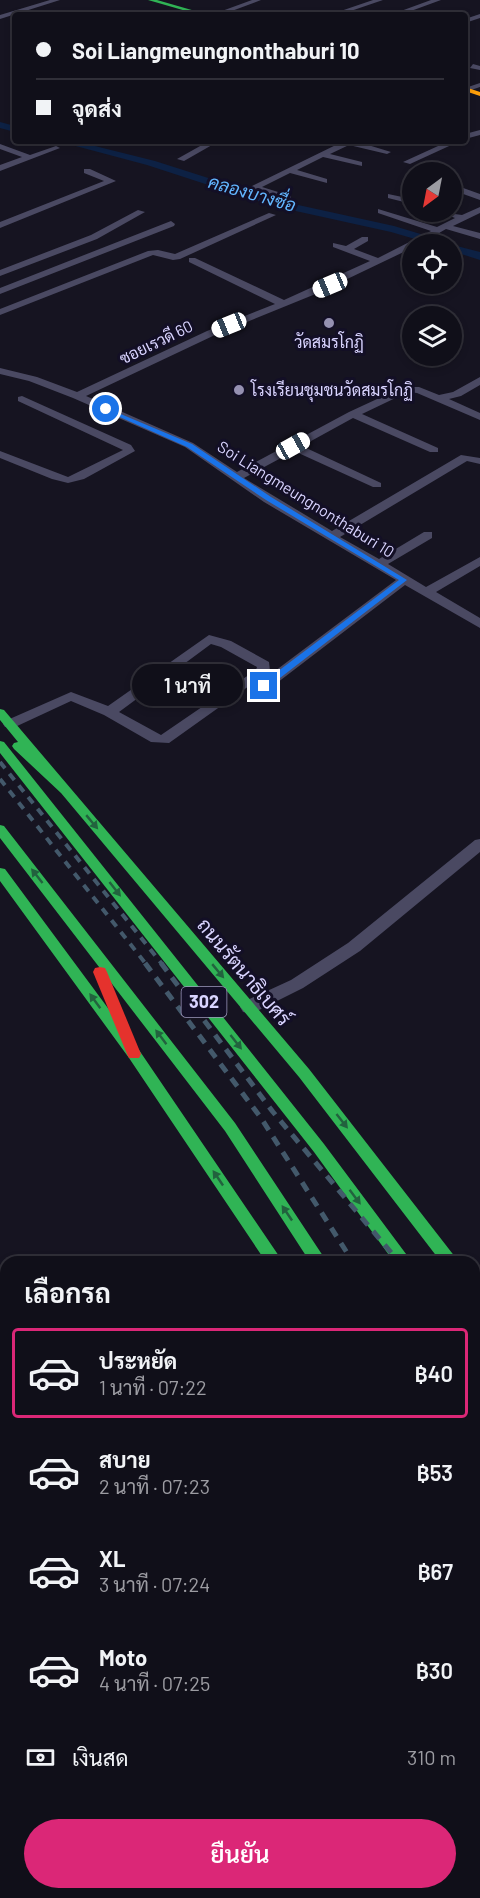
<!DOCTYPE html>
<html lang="th">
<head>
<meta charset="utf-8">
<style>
	:root { --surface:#100f19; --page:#191822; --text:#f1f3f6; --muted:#9c9ca2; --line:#302f38; --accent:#db2777 }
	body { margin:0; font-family:Barlow,Sarabun,sans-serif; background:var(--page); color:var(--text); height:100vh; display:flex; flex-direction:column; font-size:22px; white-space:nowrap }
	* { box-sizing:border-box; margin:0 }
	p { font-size:20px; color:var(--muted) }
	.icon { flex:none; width:33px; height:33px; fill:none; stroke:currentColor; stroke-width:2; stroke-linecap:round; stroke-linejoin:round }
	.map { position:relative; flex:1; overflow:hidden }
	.panel { position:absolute; left:0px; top:1256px; width:480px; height:644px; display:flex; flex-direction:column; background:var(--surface); border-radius:18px 18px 0 0; box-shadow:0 3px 9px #0003,0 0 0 2px var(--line) }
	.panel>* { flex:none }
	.hud { position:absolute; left:12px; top:12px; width:456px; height:132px; border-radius:6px; box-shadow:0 3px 9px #0003,0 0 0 2px var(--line); display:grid; align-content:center; height:132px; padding:0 24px; background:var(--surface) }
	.needle { width:39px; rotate:212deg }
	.controls { position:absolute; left:402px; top:162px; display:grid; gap:12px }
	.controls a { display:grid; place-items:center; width:60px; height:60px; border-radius:50%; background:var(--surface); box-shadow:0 3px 9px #0003,0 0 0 2px var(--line); font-size:30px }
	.end { position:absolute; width:27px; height:27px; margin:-14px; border:8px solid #1a73e8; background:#fff; box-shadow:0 0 0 3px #fff }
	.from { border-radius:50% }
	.bubble { position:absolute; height:42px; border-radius:21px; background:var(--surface); box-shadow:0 3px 9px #0003,0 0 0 2px var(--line); font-size:20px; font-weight:600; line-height:42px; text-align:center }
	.car { position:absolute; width:18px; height:36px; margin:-18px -9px; border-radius:8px; box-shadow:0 0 4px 2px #0007; background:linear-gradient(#fff 24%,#345 0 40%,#fff 0 76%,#345 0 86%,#fff 0) }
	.hud b { display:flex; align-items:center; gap:21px; height:57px; font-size:22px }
	.hud b+b { border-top:2px solid var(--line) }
	.hud i { width:15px; height:15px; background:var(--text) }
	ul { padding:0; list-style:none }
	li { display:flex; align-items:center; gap:18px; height:90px; margin:0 12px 9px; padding:0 12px; border:3px solid transparent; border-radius:6px }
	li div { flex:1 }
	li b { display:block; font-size:22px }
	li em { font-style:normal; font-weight:600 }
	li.active { border-color:var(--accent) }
	li>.icon { width:54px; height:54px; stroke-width:1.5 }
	h2 { padding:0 24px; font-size:27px; line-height:72px }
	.pay { display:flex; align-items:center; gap:15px; height:66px; padding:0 24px; font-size:22px }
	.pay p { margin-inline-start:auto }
	.action { display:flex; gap:12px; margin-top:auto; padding:12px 24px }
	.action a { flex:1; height:69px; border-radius:36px; background:var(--accent); color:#fff; font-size:24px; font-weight:600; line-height:69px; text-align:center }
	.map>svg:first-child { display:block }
</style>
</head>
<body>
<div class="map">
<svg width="480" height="1898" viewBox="0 0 480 1898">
	<rect width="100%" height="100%" fill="#161421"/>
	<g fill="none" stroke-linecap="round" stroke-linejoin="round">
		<path fill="#0d2144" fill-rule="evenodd" d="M0,122l15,4v6l-15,-4z
			M57,141h18l80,20 125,40 114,25 53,16 2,2 31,8v8l-28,-9v-7h-20l-41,-12 -118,-26 -126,-41z"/>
		<path fill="#4a4962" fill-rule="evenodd" d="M50,0h10l-60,19v-4z
			M252,0h9l-40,15h-10z
			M373,0h10l-44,15h-10z
			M431,0h10l-41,15h-10z
			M480,14v4l-15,5v-4z
			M473,64l7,2v4l-10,-2z
			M480,83v4l-15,5v-4z
			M465,109l4,1v4h-4z
			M480,130v5l-15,4v-5z
			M133,141h11l-8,5h-6l-1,-2z
			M209,141h10l-35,20 -7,-2z
			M344,141h11l36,11 -4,2 -38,-9 -19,9 32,8v4l-39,-9 -26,13 30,9v4l-37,-10 -28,14 29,9v4l-3,1 -38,-14z
			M449,141h11l-50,23 -7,-2z
			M0,144l30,11 26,-9 4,2 -60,23v-6l22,-8 -22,-8z
			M84,169h6l26,12 -116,47v-6l104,-41 -20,-8z
			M452,184l28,10v6l-28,-10z
			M388,194l24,5v5l-24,-6z
			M480,207v6l-27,13 27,7v6l-34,-10 -26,15h-8v4l-94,45 -103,42 -129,61 107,47 44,29 112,-60 54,-25h16l20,8 14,-3 27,-15v8l-19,11 -12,3 31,14v7l-63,-27 -9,-1 -46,22 76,34v4h-8l-77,-34 -51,28 79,37v4h-8l-79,-36 -50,27 88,53 129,-76 19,3v6l-13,-3 -127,76 39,22 45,-27h8v6l-44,26 38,23 54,-30v9l-44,26 44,26v10l-75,-43 -136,104h-10l-2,-3 2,-3 137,-103 -132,-78 -79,-55 -112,-49 -44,-17 -29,-7v-6l37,9 40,15 130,-61 68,-27 -86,-42v-4h6l89,42 86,-39 -37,-14v-4l13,3 16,-9h6v4l-14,8 24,9 53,-27 -53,-18v-4l59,18 18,-9 -15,-6 22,3z
			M138,210l7,2 -48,27 -97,37v-6l91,-35z
			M269,213l7,2 -96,44 -7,1 -20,-5 -153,60v-6l148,-58 10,-1 17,4z
			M171,221l4,3 -1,2 -174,68v-6z
			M22,396l109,49 4,6 -51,28 -16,4 -16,-4 -52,-21v-7l68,26 55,-27 -105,-49v-4z
			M209,635l22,6 38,21 1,9 -101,72 -18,-1 -47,-27 -33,-14 -56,26h-10l-2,-3 2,-3 66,-29 37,14zM211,644l10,3 36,20 -1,3 -95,65 -42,-23z
			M480,839v13l-120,99 -57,37 -48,24 -6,1 -6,-1 -3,-5 3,-5 48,-22 57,-37 127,-103z"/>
		<path fill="#30b455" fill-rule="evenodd" d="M148,0h9l52,15h-9z
			M0,709l4,1 305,359 150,193h-18l-142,-185 -238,-284 -47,-44 -2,-3 2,-3 4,-1 -18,-22z
			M0,741l4,1 320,402 88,118h-18l-80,-110 -314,-399z
			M0,825l4,1 231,297 92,139h-17l-85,-131 -225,-293z
			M0,868l5,1 134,181 144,212h-17l-137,-204 -129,-177z
			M474,1283l6,2v20l-6,-2z
			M474,1348l6,2v22l-6,-2z
			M474,1486l6,3v24l-6,-2z
			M474,1545l6,2v25l-6,-2z"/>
		<path fill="#ff9f0a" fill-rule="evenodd" d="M465,87l15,5v4l-15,-5z"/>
		<path fill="#e5322d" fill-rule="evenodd" d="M100,967l5,1 2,4 34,82 -2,4h-10l-2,-4 -34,-82 2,-4z"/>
		<path stroke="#43596b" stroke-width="4" stroke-dasharray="8 7" stroke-linecap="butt" d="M0,762l162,202
			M0,779l146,185"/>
		<path stroke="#43596b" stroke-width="5" stroke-dasharray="10 8" stroke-linecap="butt" d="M145,963l116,155 92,144
			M161,963l112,149 126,150
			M474,1356l6,8"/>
		<path stroke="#43596b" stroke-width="7" stroke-dasharray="13 10" stroke-linecap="butt" d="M474,1436l6,8"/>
	</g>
	<defs><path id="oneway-solid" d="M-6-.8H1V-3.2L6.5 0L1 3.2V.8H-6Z" transform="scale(1.5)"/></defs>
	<g fill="#22623e">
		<use href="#oneway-solid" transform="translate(92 822) rotate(50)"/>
		<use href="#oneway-solid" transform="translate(37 876) rotate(-128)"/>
		<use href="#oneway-solid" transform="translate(115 889) rotate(52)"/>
		<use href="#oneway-solid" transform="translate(218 971) rotate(50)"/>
		<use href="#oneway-solid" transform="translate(95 1001) rotate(-126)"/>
		<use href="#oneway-solid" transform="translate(161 1037) rotate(-127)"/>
		<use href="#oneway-solid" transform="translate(236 1042) rotate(52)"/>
		<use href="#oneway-solid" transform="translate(342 1121) rotate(52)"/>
		<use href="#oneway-solid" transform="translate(218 1178) rotate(-124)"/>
		<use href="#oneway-solid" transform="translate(355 1197) rotate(53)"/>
		<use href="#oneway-solid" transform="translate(287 1213) rotate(-124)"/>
	</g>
	<path fill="#1a73e8" d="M104,407l88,37 79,53 136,83 -140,108h-6v-4l138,-104 -133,-80 -79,-53 -83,-37z"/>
	<g fill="#9591b1" stroke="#130f26" stroke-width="2">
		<circle cx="329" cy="323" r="6"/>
		<circle cx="239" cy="390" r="6"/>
	</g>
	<g text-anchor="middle" stroke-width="6" stroke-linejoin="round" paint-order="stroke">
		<g font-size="16" fill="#d9d4ff" stroke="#130f26">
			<text transform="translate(156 342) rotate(-26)" y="6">ซอยเรวดี 60</text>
			<text transform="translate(306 499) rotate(32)" y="6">Soi Liangmeungnonthaburi 10</text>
		</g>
		<g font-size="16" fill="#d9d4ff" stroke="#130f26">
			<text x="329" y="348">วัดสมรโกฏิ</text>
			<text x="251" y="396" text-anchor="start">โรงเรียนชุมชนวัดสมรโกฏิ</text>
		</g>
		<g font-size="18" font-style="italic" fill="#62b6ff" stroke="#130f26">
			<text transform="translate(252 194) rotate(16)" y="6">คลองบางซื่อ</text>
		</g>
		<rect fill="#130f26" stroke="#9e99be" stroke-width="1.5" x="181.5" y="987" width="45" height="30" rx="4.5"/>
		<g font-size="18" font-weight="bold" fill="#d9d4ff">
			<text x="204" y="1008">302</text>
		</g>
		<g font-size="20" fill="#d9d4ff" stroke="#130f26">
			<text transform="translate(244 972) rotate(50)" y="7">ถนนรัตนาธิเบศร์</text>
		</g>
	</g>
</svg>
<div class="controls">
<a><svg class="needle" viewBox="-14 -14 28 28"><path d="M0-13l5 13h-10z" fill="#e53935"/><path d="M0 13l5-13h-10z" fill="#9c9ca2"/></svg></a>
<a><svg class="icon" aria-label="locate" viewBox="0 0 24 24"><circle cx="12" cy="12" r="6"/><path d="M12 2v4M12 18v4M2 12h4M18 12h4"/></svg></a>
<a><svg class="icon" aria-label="layers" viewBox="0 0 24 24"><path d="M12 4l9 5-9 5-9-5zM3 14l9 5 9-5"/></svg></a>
</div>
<i class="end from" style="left:106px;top:409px"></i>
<i class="end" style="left:264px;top:686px"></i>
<div class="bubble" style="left:132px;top:664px;width:111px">1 นาที</div>
<i class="car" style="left:330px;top:285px;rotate:247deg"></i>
<i class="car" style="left:229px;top:325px;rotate:248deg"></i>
<i class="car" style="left:293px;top:446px;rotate:61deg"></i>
<div class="hud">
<b><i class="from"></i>Soi Liangmeungnonthaburi 10</b>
<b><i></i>จุดส่ง</b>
</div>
<section class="panel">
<h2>เลือกรถ</h2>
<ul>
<li class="active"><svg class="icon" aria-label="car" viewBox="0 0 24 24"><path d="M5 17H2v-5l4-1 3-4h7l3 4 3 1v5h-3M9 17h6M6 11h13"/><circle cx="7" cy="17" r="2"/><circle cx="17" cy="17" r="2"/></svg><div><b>ประหยัด</b><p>1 นาที · 07:22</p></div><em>฿40</em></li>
<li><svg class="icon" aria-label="car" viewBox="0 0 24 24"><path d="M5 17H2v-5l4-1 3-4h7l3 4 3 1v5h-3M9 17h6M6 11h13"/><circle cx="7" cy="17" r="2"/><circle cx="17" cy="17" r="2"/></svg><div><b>สบาย</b><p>2 นาที · 07:23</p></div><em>฿53</em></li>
<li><svg class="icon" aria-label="car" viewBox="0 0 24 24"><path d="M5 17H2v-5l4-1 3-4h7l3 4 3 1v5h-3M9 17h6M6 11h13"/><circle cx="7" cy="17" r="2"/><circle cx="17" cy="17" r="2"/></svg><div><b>XL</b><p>3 นาที · 07:24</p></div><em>฿67</em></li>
<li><svg class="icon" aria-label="car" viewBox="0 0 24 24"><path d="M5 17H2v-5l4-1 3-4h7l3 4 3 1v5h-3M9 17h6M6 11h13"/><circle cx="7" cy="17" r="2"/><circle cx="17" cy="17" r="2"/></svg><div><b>Moto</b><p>4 นาที · 07:25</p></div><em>฿30</em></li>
</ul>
<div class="pay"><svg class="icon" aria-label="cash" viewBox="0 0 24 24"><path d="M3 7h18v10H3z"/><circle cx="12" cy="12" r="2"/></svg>เงินสด<p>310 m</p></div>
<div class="action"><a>ยืนยัน</a></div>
</section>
</div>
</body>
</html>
